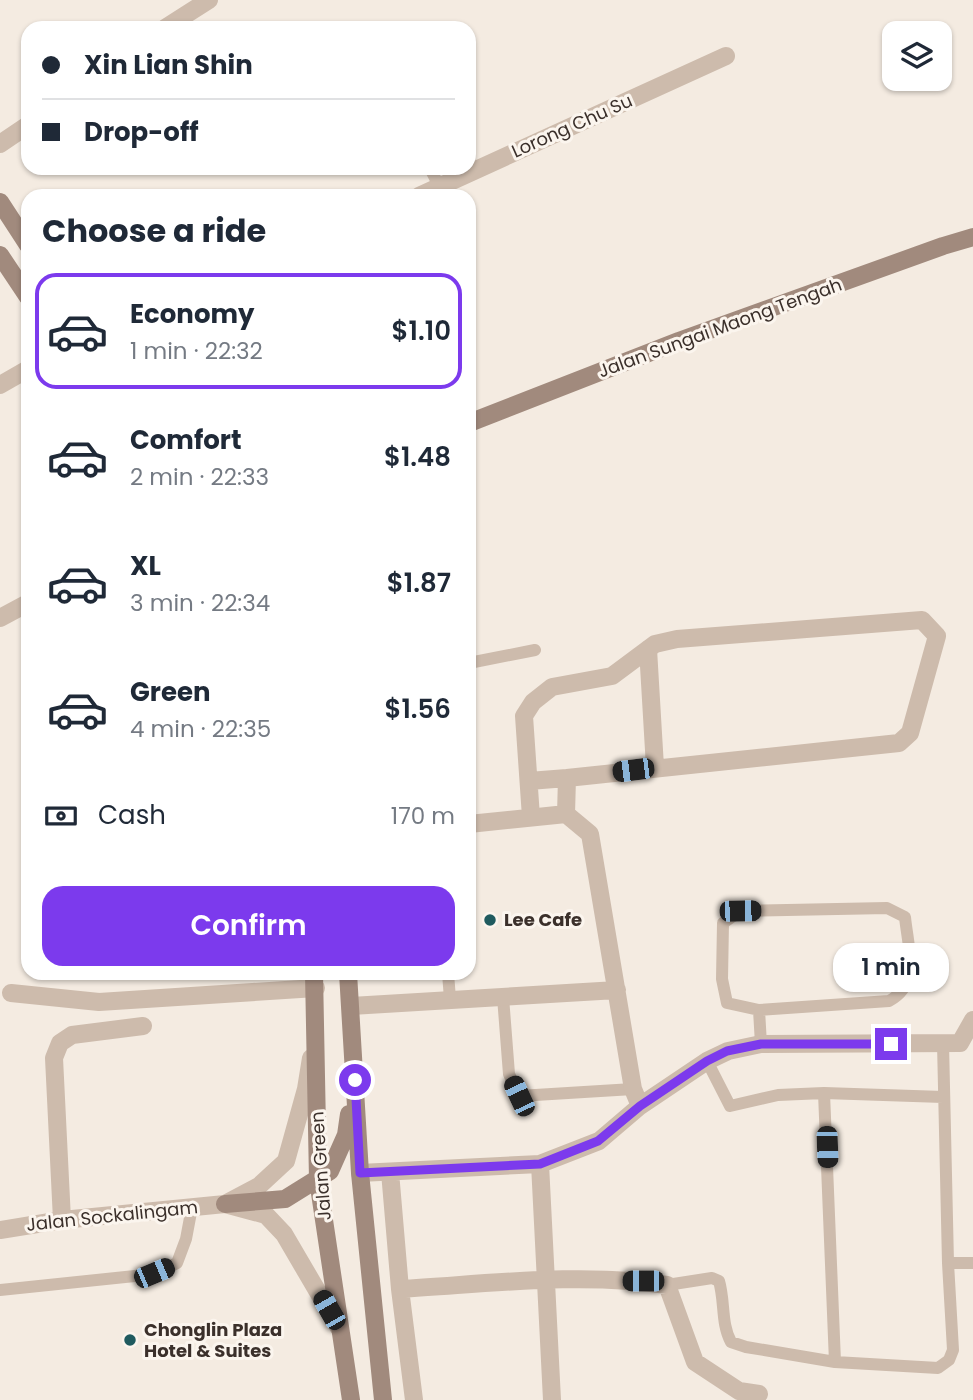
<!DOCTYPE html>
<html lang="en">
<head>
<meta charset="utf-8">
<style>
	:root { --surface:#fff; --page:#f6f6f7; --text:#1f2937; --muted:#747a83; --line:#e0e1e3; --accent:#7c3aed }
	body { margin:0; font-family:Poppins,sans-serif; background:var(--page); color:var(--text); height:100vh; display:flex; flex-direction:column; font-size:26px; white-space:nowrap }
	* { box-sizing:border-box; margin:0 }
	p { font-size:23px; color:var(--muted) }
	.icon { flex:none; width:38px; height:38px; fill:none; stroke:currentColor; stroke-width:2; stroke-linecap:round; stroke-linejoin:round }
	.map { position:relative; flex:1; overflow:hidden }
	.side { position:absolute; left:21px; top:189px; width:455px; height:791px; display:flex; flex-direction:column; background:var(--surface); border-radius:21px; box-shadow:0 2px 5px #0004 }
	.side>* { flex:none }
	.top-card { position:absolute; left:21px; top:21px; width:455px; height:154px; border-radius:21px; box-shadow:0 2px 5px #0004; display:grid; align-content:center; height:154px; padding:0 21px; background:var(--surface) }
	.tools { position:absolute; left:882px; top:21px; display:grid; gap:14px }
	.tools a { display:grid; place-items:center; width:70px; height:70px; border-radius:14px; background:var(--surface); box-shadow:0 2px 5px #0004; font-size:35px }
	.end { position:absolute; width:32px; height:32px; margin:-16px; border:9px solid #7c3aed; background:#fff; box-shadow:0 0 0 4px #fff }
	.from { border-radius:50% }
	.bubble { position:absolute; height:49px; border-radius:21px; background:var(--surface); box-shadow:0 2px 5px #0004; font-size:23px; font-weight:600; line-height:49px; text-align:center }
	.car { position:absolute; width:21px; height:42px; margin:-21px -10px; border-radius:9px; box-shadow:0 0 5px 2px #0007; background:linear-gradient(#222 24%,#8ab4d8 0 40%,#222 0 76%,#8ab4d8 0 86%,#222 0) }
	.top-card b { display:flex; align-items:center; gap:24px; height:66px; font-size:26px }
	.top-card b+b { border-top:2px solid var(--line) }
	.top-card i { width:18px; height:18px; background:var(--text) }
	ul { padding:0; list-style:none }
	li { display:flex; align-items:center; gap:21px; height:116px; margin:0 14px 10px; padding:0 7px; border:4px solid transparent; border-radius:21px }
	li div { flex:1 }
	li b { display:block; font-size:26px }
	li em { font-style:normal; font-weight:600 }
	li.current { border-color:var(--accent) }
	li>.icon { width:63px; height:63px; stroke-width:1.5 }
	h2 { padding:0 21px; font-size:32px; line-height:84px }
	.pay { display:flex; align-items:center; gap:18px; height:77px; padding:0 21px; font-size:26px }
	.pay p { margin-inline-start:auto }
	.cta { display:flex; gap:14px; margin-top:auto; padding:14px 21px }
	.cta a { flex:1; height:80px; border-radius:21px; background:var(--accent); color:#fff; font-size:28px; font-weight:600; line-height:80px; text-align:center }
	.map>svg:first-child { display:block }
</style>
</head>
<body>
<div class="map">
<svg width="973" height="1400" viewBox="0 0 973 1400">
	<rect width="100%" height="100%" fill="#f4ebe1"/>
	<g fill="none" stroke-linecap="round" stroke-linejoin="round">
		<path stroke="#cdbbac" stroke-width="12" d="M430,168l9,18
			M469,663l66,-13
			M887,908l18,9c3,31 16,67 -16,84l-130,9 -32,-7 -5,-24 1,-56 17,-12z
			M448,973l2,26
			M503,997l6,77 10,22 114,-7
			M759,1010l2,34
			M943,1043l5,220h25
			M707,1061l23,45 48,-11 46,-2 119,4
			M824,1093l11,269
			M667,1285l45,-7 7,3c6,20 2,43 12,61l15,5 89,15 103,6 11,-8 4,-10 -5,-87
			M0,1290l154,-16 23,-11 9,-24 6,-32"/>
		<path stroke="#cdbbac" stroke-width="18" d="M165,28l44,-28
			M0,144l28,-19
			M419,196l307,-140
			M0,385l28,-16
			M0,618l28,-15
			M648,649l7,118
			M529,781l38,-3
			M531,817l-7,-101 9,-14 19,-15 60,-11 43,-32 22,-5 245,-19 15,16 -27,97 -11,10 -332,35 -1,36
			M469,824l97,-10 24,20 43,255 7,17
			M11,993l88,9 217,-14
			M351,1006l266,-16
			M540,1164l12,236
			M390,1172l10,117 14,111
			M360,1173l180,-9 59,-23 41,-35 67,-45 21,-10 33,-7 199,-1 13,-23
			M225,1204l34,-18 27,-25 20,-72 5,-31
			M62,1220l-8,-162 6,-15 12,-8 71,-9
			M0,1230l62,-10 163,-16 41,11 18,19 55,94
			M400,1289c88,-5 180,-17 267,-4l28,77 44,29 20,3"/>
		<path stroke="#a18a7d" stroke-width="18" d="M0,202l28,43
			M0,255l28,42
			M469,423l210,-82 264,-95 30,-9
			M314,973l4,207 33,220
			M348,973l12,200 23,227
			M225,1204l60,-5 45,-28 16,-36 3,-21"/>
	</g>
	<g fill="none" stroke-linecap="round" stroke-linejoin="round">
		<path stroke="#7c3aed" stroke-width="9" d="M355,1080l5,93 180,-9 58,-23 42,-35 67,-45 20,-10 34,-7h130"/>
	</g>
	<g fill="#1f5a5e" stroke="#fbf5ee" stroke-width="2.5">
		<circle cx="490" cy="920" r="7"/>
		<circle cx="130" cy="1340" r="7"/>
	</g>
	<g text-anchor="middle" stroke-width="6" stroke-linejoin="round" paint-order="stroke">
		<g font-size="18" fill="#3b302b" stroke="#fbf5ee">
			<text transform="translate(572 126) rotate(-24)" y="6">Lorong Chu Su</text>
			<text transform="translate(720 328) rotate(-20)" y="6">Jalan Sungai Maong Tengah</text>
			<text transform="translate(321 1166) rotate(-94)" y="6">Jalan Green</text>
			<text transform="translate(112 1216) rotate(-6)" y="6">Jalan Sockalingam</text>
		</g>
		<g font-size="18" font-weight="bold" fill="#3b302b" stroke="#fbf5ee" text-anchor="start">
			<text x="504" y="926">Lee Cafe</text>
			<text x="144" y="1336">Chonglin Plaza<tspan x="144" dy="21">Hotel &amp; Suites</tspan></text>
		</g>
	</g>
</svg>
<div class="tools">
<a><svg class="icon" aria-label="layers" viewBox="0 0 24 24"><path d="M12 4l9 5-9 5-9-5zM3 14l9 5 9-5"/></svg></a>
</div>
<i class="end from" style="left:355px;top:1080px"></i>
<i class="end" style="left:891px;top:1044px"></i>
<div class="bubble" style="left:833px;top:943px;width:116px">1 min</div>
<i class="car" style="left:633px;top:770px;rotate:263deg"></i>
<i class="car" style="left:740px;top:911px;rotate:89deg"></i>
<i class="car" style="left:519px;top:1096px;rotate:335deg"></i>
<i class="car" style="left:827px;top:1147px;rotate:178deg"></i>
<i class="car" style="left:154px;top:1273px;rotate:67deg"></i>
<i class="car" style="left:643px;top:1281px;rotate:270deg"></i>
<i class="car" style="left:329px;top:1310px;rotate:330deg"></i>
<div class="top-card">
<b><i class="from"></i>Xin Lian Shin</b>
<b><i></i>Drop-off</b>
</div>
<section class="side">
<h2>Choose a ride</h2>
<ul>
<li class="current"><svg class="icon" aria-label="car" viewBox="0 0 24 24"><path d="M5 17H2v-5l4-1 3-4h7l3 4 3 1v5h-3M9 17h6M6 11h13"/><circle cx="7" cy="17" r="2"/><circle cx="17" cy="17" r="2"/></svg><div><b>Economy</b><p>1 min · 22:32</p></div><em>$1.10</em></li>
<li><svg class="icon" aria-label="car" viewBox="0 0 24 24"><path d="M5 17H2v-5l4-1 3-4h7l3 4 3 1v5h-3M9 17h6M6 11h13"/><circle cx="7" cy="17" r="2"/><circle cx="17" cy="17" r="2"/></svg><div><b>Comfort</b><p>2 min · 22:33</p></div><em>$1.48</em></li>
<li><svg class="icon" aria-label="car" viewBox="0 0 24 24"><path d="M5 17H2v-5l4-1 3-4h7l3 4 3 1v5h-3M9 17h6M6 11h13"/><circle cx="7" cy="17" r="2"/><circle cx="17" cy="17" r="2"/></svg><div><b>XL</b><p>3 min · 22:34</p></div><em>$1.87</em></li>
<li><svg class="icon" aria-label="car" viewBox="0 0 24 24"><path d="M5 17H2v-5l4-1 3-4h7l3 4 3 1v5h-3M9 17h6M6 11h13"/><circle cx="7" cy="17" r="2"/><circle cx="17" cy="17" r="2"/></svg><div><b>Green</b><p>4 min · 22:35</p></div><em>$1.56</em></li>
</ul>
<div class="pay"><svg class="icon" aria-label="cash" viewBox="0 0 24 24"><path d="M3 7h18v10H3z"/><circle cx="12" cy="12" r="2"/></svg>Cash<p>170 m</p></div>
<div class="cta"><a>Confirm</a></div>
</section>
</div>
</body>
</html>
